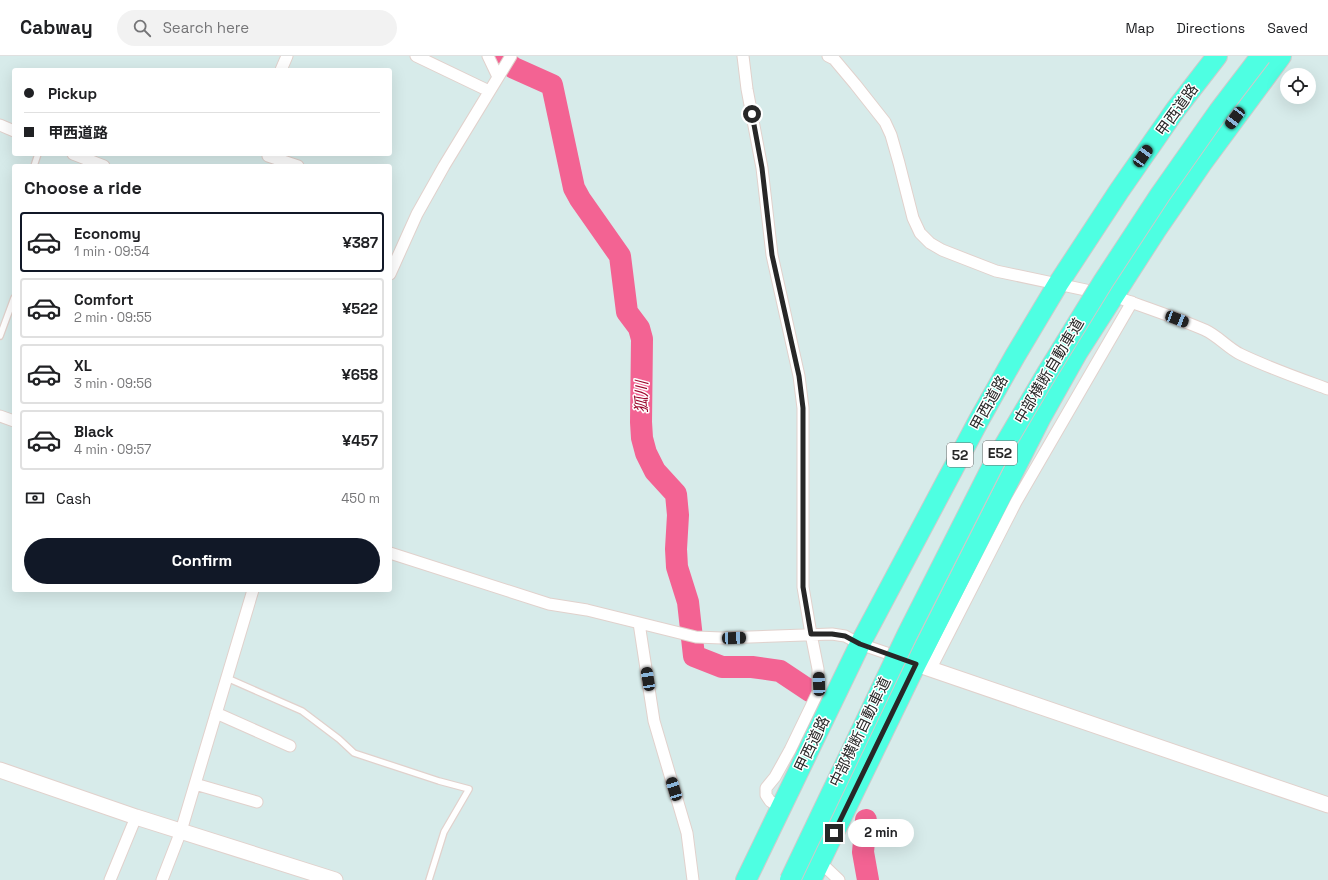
<!DOCTYPE html>
<html lang="en">
<head>
<meta charset="utf-8">
<style>
	:root { --surface:#fff; --page:#f2f2f2; --text:#202124; --muted:#757577; --line:#e0e0e0; --accent:#111827 }
	body { margin:0; font-family:"Space Grotesk","Noto Sans JP",sans-serif; background:var(--page); color:var(--text); height:100vh; display:flex; flex-direction:column; font-size:15px; white-space:nowrap }
	* { box-sizing:border-box; margin:0 }
	p { font-size:13px; color:var(--muted) }
	.icon { flex:none; width:22px; height:22px; fill:none; stroke:currentColor; stroke-width:2; stroke-linecap:round; stroke-linejoin:round }
	.map { position:relative; flex:1; overflow:hidden }
	.drawer { position:absolute; left:12px; top:108px; width:380px; height:428px; display:flex; flex-direction:column; background:var(--surface); border-radius:4px; box-shadow:0 4px 16px #0002 }
	.drawer>* { flex:none }
	.hud { position:absolute; left:12px; top:12px; width:380px; height:88px; border-radius:4px; box-shadow:0 4px 16px #0002; display:grid; align-content:center; height:88px; padding:0 12px; background:var(--surface) }
	.fabs { position:absolute; left:1280px; top:12px; display:grid; gap:8px }
	.fabs a { display:grid; place-items:center; width:36px; height:36px; border-radius:50%; background:var(--surface); box-shadow:0 4px 16px #0002; font-size:20px }
	.end { position:absolute; width:18px; height:18px; margin:-9px; border:5px solid #272727; background:#fff; box-shadow:0 0 0 2px #fff }
	.from { border-radius:50% }
	.bubble { position:absolute; height:28px; border-radius:14px; background:var(--surface); box-shadow:0 4px 16px #0002; font-size:13px; font-weight:700; line-height:28px; text-align:center }
	.car { position:absolute; width:12px; height:24px; margin:-12px -6px; border-radius:5px; box-shadow:0 0 3px 1px #0007; background:linear-gradient(#222 24%,#8ab4d8 0 40%,#222 0 76%,#8ab4d8 0 86%,#222 0) }
	.hud b { display:flex; align-items:center; gap:14px; height:38px; font-size:15px }
	.hud b+b { border-top:1px solid var(--line) }
	.hud i { width:10px; height:10px; background:var(--text) }
	ul { padding:0; list-style:none }
	li { display:flex; align-items:center; gap:12px; height:60px; margin:0 8px 6px; padding:0 4px; border:2px solid var(--line); border-radius:4px }
	li div { flex:1 }
	li b { display:block; font-size:15px }
	li em { font-style:normal; font-weight:700 }
	li.current { border-color:var(--accent) }
	li>.icon { width:36px; height:36px; stroke-width:1.5 }
	h2 { padding:0 12px; font-size:18px; line-height:48px }
	.pay { display:flex; align-items:center; gap:10px; height:44px; padding:0 12px; font-size:15px }
	.pay p { margin-inline-start:auto }
	.button { display:flex; gap:8px; margin-top:auto; padding:8px 12px }
	.button a { flex:1; height:46px; border-radius:24px; background:var(--accent); color:#fff; font-size:16px; font-weight:700; line-height:46px; text-align:center }
	header { display:flex; align-items:center; gap:24px; box-sizing:border-box; height:56px; padding:0 20px; background:var(--surface); border-bottom:1px solid var(--line) }
	header strong { font-size:19px }
	nav { display:flex; gap:22px; margin-inline-start:auto; font-size:14px }
	.search { width:280px; height:36px; background:var(--page); display:flex; align-items:center; gap:10px; box-sizing:border-box; padding:0 14px; border-radius:22px; color:var(--muted); font-size:15px }
	.map>svg:first-child { display:block }
</style>
</head>
<body>
<header>
<strong>Cabway</strong>
<div class="search"><svg class="icon" aria-label="search" viewBox="0 0 24 24"><circle cx="10" cy="10" r="6"/><path d="M15 15l6 6"/></svg>Search here</div>
<nav><a>Map</a><a>Directions</a><a>Saved</a></nav>
</header>
<div class="map">
<svg width="1328" height="824" viewBox="0 0 1328 824">
	<rect width="100%" height="100%" fill="#d7ebea"/>
	<g fill="none" stroke-linecap="round" stroke-linejoin="round">
		<path stroke="#f36393" stroke-width="22" d="M497,0l17,12 38,17 22,103 6,11 40,57 7,56 12,16 3,11 -1,83 1,16 4,15 9,18 21,23 2,21 -2,34 1,18 11,35 6,54 28,11h30l28,4 30,20
			M866,764l-3,32 5,28"/>
		<defs>
			<path id="lane" d="M34,110l4,-12
				M0,280l14,-38
				M227,622l75,33 37,28 15,14 85,28 30,8 -25,43 -15,48"/>
			<path id="street" d="M416,0l73,35
				M488,0l10,21
				M743,0l4,33 15,79 10,87 27,121 4,32v179l8,47 7,35v23l-28,58 -15,27 -9,11v7l4,6 11,7
				M828,0l6,3 21,25 30,38 6,13 8,28 14,55 7,15 10,10 12,7 54,21 118,25c30,11 61,21 91,34 13,6 23,18 35,24 29,14 58,24 88,35
				M281,14l6,-14
				M0,69l14,6
				M73,98l31,12
				M269,98l-1,2 30,10
				M390,218l27,-60 27,-48 67,-110
				M0,360l14,5
				M390,497l159,51 38,6 109,27 26,1 110,-4 13,2 15,8 41,14
				M639,567l15,98 33,112 6,47
				M931,612l85,-166 116,-200
				M216,657l74,33
				M195,728l62,18
				M820,806l19,18
				M110,824l26,-63
				M162,824l19,-49 72,-241"/>
			<path id="secondary" d="M916,608l412,141
				M0,714l136,47 199,63"/>
			<path id="highway" d="M746,824l114,-236 119,-224 36,-64 43,-72 61,-93 57,-82 41,-53
				M811,824l105,-216 125,-247 36,-64 79,-123 46,-67 79,-107"/>
		</defs>
		<use href="#lane" stroke="#e1d1cc" stroke-width="8"/>
		<use href="#street" stroke="#e1d1cc" stroke-width="13"/>
		<use href="#secondary" stroke="#e1d1cc" stroke-width="17"/>
		<use href="#highway" stroke="#cbcbcb" stroke-width="22"/>
		<use href="#lane" stroke="#fff" stroke-width="5.5"/>
		<use href="#street" stroke="#fff" stroke-width="11"/>
		<use href="#secondary" stroke="#fff" stroke-width="15"/>
		<use href="#highway" stroke="#4effe2" stroke-width="20"/>
		<defs>
			<path id="highway-bridge" d="M790,824l117,-245 87,-172 53,-90 56,-91 57,-87 59,-84 42,-55"/>
		</defs>
		<use href="#highway-bridge" stroke="#cbcbcb" stroke-width="22" stroke-linecap="butt"/>
		<use href="#highway-bridge" stroke="#4effe2" stroke-width="20"/>
	</g>
	<g fill="none" stroke-linecap="round" stroke-linejoin="round">
		<path stroke="#272727" stroke-width="5" d="M752,58l10,54 10,87 27,121 4,32v179l8,47h21l13,2 15,8 56,20 -82,169"/>
	</g>
	<g text-anchor="middle" stroke-width="3" stroke-linejoin="round" paint-order="stroke">
		<g fill="#fff" stroke="#686868" stroke-width="1">
			<rect x="983" y="385" width="34" height="24" rx="3"/>
			<rect x="947" y="387" width="26" height="24" rx="3"/>
		</g>
		<g font-size="14" font-weight="bold" fill="#272727">
			<text x="1000" y="402">E52</text>
			<text x="960" y="404">52</text>
		</g>
		<g font-size="15" fill="#272727" stroke="#fff">
			<text transform="translate(1177 54) rotate(-54)" y="5">甲西道路</text>
			<text transform="translate(1049 315) rotate(-59)" y="5">中部横断自動車道</text>
			<text transform="translate(989 347) rotate(-61)" y="5">甲西道路</text>
			<text transform="translate(860 676) rotate(-64)" y="5">中部横断自動車道</text>
			<text transform="translate(812 688) rotate(-64)" y="5">甲西道路</text>
		</g>
		<g font-size="16" font-style="italic" fill="#9a072c" stroke="#fff">
			<text transform="translate(641 341) rotate(-89)" y="6">狐川</text>
		</g>
	</g>
</svg>
<div class="fabs">
<a><svg class="icon" aria-label="locate" viewBox="0 0 24 24"><circle cx="12" cy="12" r="6"/><path d="M12 2v4M12 18v4M2 12h4M18 12h4"/></svg></a>
</div>
<i class="end from" style="left:752px;top:58px"></i>
<i class="end" style="left:834px;top:777px"></i>
<div class="bubble" style="left:848px;top:763px;width:66px">2 min</div>
<i class="car" style="left:1235px;top:62px;rotate:217deg"></i>
<i class="car" style="left:1143px;top:100px;rotate:35deg"></i>
<i class="car" style="left:1177px;top:263px;rotate:111deg"></i>
<i class="car" style="left:734px;top:582px;rotate:88deg"></i>
<i class="car" style="left:648px;top:623px;rotate:351deg"></i>
<i class="car" style="left:819px;top:628px;rotate:358deg"></i>
<i class="car" style="left:674px;top:733px;rotate:343deg"></i>
<div class="hud">
<b><i class="from"></i>Pickup</b>
<b><i></i>甲西道路</b>
</div>
<section class="drawer">
<h2>Choose a ride</h2>
<ul>
<li class="current"><svg class="icon" aria-label="car" viewBox="0 0 24 24"><path d="M5 17H2v-5l4-1 3-4h7l3 4 3 1v5h-3M9 17h6M6 11h13"/><circle cx="7" cy="17" r="2"/><circle cx="17" cy="17" r="2"/></svg><div><b>Economy</b><p>1 min · 09:54</p></div><em>¥387</em></li>
<li><svg class="icon" aria-label="car" viewBox="0 0 24 24"><path d="M5 17H2v-5l4-1 3-4h7l3 4 3 1v5h-3M9 17h6M6 11h13"/><circle cx="7" cy="17" r="2"/><circle cx="17" cy="17" r="2"/></svg><div><b>Comfort</b><p>2 min · 09:55</p></div><em>¥522</em></li>
<li><svg class="icon" aria-label="car" viewBox="0 0 24 24"><path d="M5 17H2v-5l4-1 3-4h7l3 4 3 1v5h-3M9 17h6M6 11h13"/><circle cx="7" cy="17" r="2"/><circle cx="17" cy="17" r="2"/></svg><div><b>XL</b><p>3 min · 09:56</p></div><em>¥658</em></li>
<li><svg class="icon" aria-label="car" viewBox="0 0 24 24"><path d="M5 17H2v-5l4-1 3-4h7l3 4 3 1v5h-3M9 17h6M6 11h13"/><circle cx="7" cy="17" r="2"/><circle cx="17" cy="17" r="2"/></svg><div><b>Black</b><p>4 min · 09:57</p></div><em>¥457</em></li>
</ul>
<div class="pay"><svg class="icon" aria-label="cash" viewBox="0 0 24 24"><path d="M3 7h18v10H3z"/><circle cx="12" cy="12" r="2"/></svg>Cash<p>450 m</p></div>
<div class="button"><a>Confirm</a></div>
</section>
</div>
</body>
</html>
